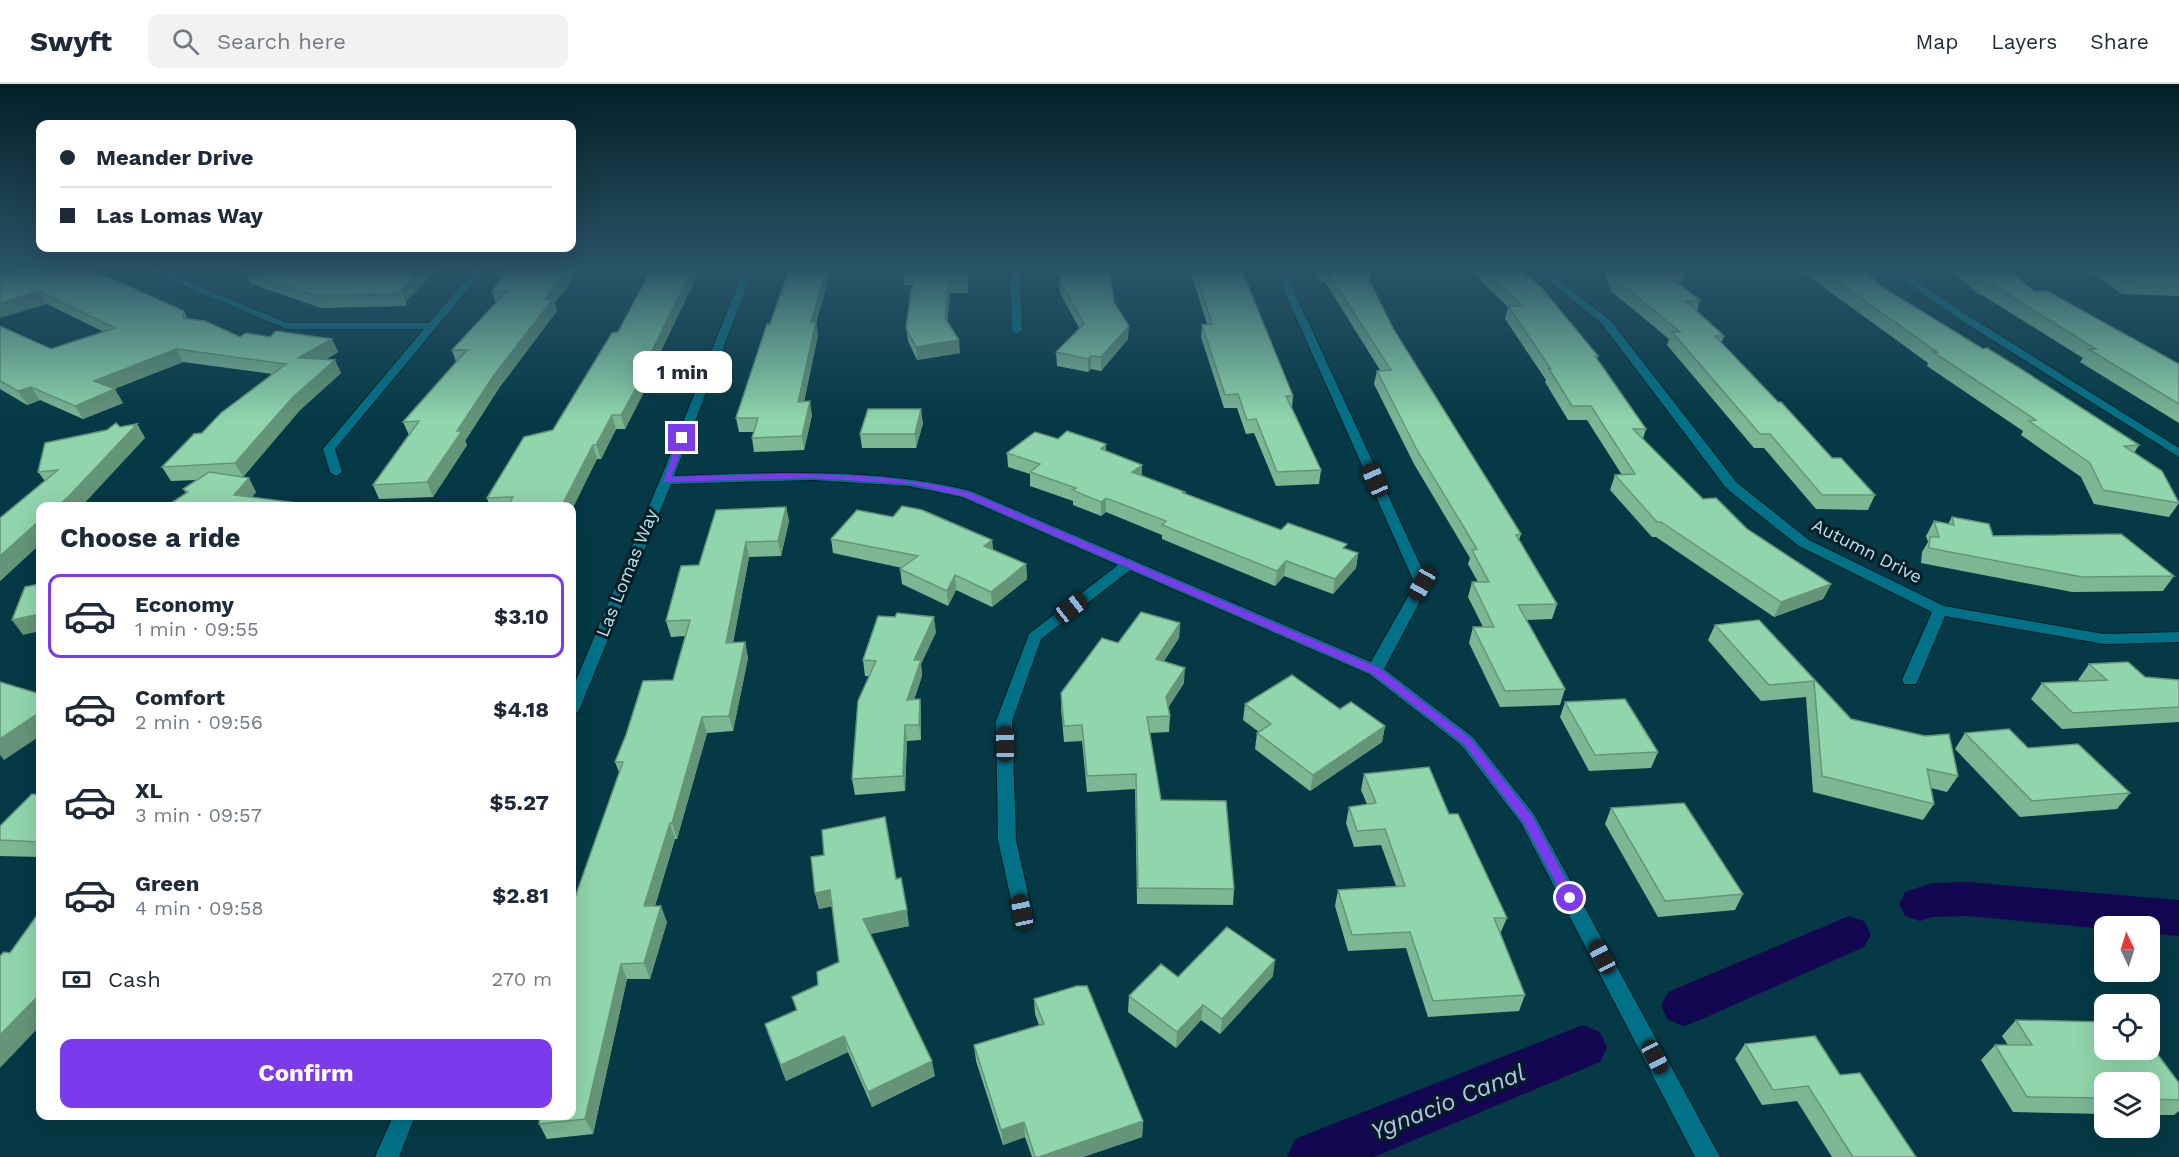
<!DOCTYPE html>
<html lang="en">
<head>
<meta charset="utf-8">
<style>
	:root { --surface:#fff; --page:#f2f2f3; --text:#1f2937; --muted:#747a83; --line:#e0e1e3; --accent:#7c3aed }
	body { margin:0; font-family:"Work Sans",sans-serif; background:var(--page); color:var(--text); height:100vh; display:flex; flex-direction:column; font-size:22px; white-space:nowrap }
	* { box-sizing:border-box; margin:0 }
	p { font-size:20px; color:var(--muted) }
	.icon { flex:none; width:33px; height:33px; fill:none; stroke:currentColor; stroke-width:2; stroke-linecap:round; stroke-linejoin:round }
	.map { position:relative; flex:1; overflow:hidden }
	.side { position:absolute; left:36px; top:418px; width:540px; height:618px; display:flex; flex-direction:column; background:var(--surface); border-radius:12px; box-shadow:0 6px 24px #0002 }
	.side>* { flex:none }
	.guide { position:absolute; left:36px; top:36px; width:540px; height:132px; border-radius:12px; box-shadow:0 6px 24px #0002; display:grid; align-content:center; height:132px; padding:0 24px; background:var(--surface) }
	.needle { width:39px; rotate:356deg }
	.tools { position:absolute; left:2094px; top:832px; display:grid; gap:12px }
	.tools a { display:grid; place-items:center; width:66px; height:66px; border-radius:12px; background:var(--surface); box-shadow:0 6px 24px #0002; font-size:30px }
	.end { position:absolute; width:27px; height:27px; margin:-14px; border:8px solid #7c3aed; background:#fff; box-shadow:0 0 0 3px #fff }
	.from { border-radius:50% }
	.bubble { position:absolute; height:42px; border-radius:12px; background:var(--surface); box-shadow:0 6px 24px #0002; font-size:20px; font-weight:700; line-height:42px; text-align:center }
	.car { position:absolute; width:18px; height:36px; margin:-18px -9px; border-radius:8px; box-shadow:0 0 4px 2px #0007; background:linear-gradient(#222 24%,#8ab4d8 0 40%,#222 0 76%,#8ab4d8 0 86%,#222 0) }
	.guide b { display:flex; align-items:center; gap:21px; height:57px; font-size:22px }
	.guide b+b { border-top:2px solid var(--line) }
	.guide i { width:15px; height:15px; background:var(--text) }
	ul { padding:0; list-style:none }
	li { display:flex; align-items:center; gap:18px; height:84px; margin:0 12px 9px; padding:0 12px; border:3px solid transparent; border-radius:12px }
	li div { flex:1 }
	li b { display:block; font-size:22px }
	li em { font-style:normal; font-weight:700 }
	li.current { border-color:var(--accent) }
	li>.icon { width:54px; height:54px; stroke-width:1.5 }
	h2 { padding:0 24px; font-size:27px; line-height:72px }
	.pay { display:flex; align-items:center; gap:15px; height:66px; padding:0 24px; font-size:22px }
	.pay p { margin-inline-start:auto }
	.button { display:flex; gap:12px; margin-top:auto; padding:12px 24px }
	.button a { flex:1; height:69px; border-radius:12px; background:var(--accent); color:#fff; font-size:24px; font-weight:700; line-height:69px; text-align:center }
	header { display:flex; align-items:center; gap:36px; box-sizing:border-box; height:84px; padding:0 30px; background:var(--surface); border-bottom:2px solid var(--line) }
	header strong { font-size:28px }
	nav { display:flex; gap:33px; margin-inline-start:auto; font-size:21px }
	.search { width:420px; height:54px; background:var(--page); display:flex; align-items:center; gap:15px; box-sizing:border-box; padding:0 21px; border-radius:12px; color:var(--muted); font-size:22px }
	.map>svg:first-child { display:block }
</style>
</head>
<body>
<header>
<strong>Swyft</strong>
<div class="search"><svg class="icon" aria-label="search" viewBox="0 0 24 24"><circle cx="10" cy="10" r="6"/><path d="M15 15l6 6"/></svg>Search here</div>
<nav><a>Map</a><a>Layers</a><a>Share</a></nav>
</header>
<div class="map">
<svg width="2179" height="1073" viewBox="0 0 2179 1073">
	<rect width="100%" height="100%" fill="#053945"/>
	<g fill="none" stroke-linecap="round" stroke-linejoin="round">
		<path fill="#130752" fill-rule="evenodd" d="M1968,798l211,18v36l-29,-3v-6h-46v2l-136,-13 -36,1 -12,4 -15,-5 -6,-12 6,-12 27,-9z
			M1849,832l15,5 7,13 -7,13 -164,73 -16,6 -16,-6 -7,-14 7,-14z
			M1583,941l17,7 7,15 -7,15 -226,95h-87l8,-18z"/>
		<defs>
			<path id="minor" d="M146,186h12l130,53h141l45,-53h10l-149,179 7,23 -6,4 -6,-4 -7,-23 101,-120h-137z
				M744,186h9l-79,206c99,-3 199,-9 297,15l400,171 44,-78 -140,-314h9l145,314 -45,85 89,68 61,77 186,343h-25l-174,-334 -60,-78 -92,-71 -239,-104 -89,69 -29,82 4,119 16,72 -3,6 -7,2 -7,-2 -17,-78 -2,-119 33,-87 89,-69 -156,-68 -53,-11 -97,-6 -141,4 -91,224 -2,4 -6,1v-23l88,-210z
				M1010,186h10l2,61 -5,3 -5,-3z
				M1536,186h9l65,50 127,163 72,57 135,66 160,28 75,-2v10l-75,2 -159,-28 -27,64 -2,4h-12l-2,-4 30,-68 -133,-66 -72,-57 -125,-165z
				M1889,186h11l67,45 212,133v9l-220,-138z
				M393,1032h22l-16,41h-24z"/>
		</defs>
		<use href="#minor" stroke="#021e25" stroke-width="2"/>
		<use href="#minor" fill="#007187" fill-rule="evenodd"/>
	</g>
	<path fill="#7cb794" d="M0,186l184,41 3,7 53,19h30l62,2 6,13 -13,8 16,13 -41,37 -57,67 13,15 -4,5 53,7 46,3h-186l21,-14 -3,-4 15,-9 -27,1 -9,-14 110,-93 -89,-12 -69,27 9,14 -40,16 -43,-19 -13,5 -27,-16v-63l51,23 53,-17 -57,-28z
		M436,186l-30,32 1,4 -86,2 -70,-24 -6,-12z
		M508,186l47,33 2,8 -58,77 -34,53 2,4 -34,52 -54,2 -6,-14 36,-50 -6,-13 53,-60 -4,-12 44,-47 -4,-12z
		M789,186h42l-15,53 2,12 -14,67 8,13 -8,35 -50,2 -2,-14 2,-6h-15l-3,-14z
		M904,186h64v23h-18l-3,28 13,32 -43,7 -9,-19 -2,-13 6,-38 -1,-5h-7z
		M1059,186h50l5,32 14,37 -27,32 -10,-2 -3,3 -31,-6 -1,-14 23,-24 -19,-35z
		M1190,186h51l52,126 -1,12 29,62 -2,14 -43,2 -22,-53 -8,1 -9,-26h-13l-23,-71 1,-12 5,-1z
		M1315,186h56l-2,11 25,49 127,204 -2,6 38,64 -5,15 -25,1 38,69 -5,16 -60,2 -31,-64 4,-16h10l-15,-30 4,-15h6l-10,-18 2,-6 -56,-94 -40,-80 3,-13 3,-1 -55,-88h-4z
		M1470,186h50l78,86 -1,3 49,70 -3,10 60,60 44,30 84,55 -8,15 -49,18 -118,-80h-4l-42,-47 5,-15h7l-35,-55h-19l-23,-38 1,-2 -41,-61 3,-12z
		M1603,186h83l-4,12h-5l23,18 -3,11 27,25 -3,7 111,115 43,37 -7,15 -52,-1 -52,-61h-10l-87,-103 2,-6 -58,-48z
		M1800,186h65l17,17 257,158 -5,8 45,50 -10,14 -75,-13 -13,-27 -60,-42 2,-4 -96,-65 1,-3z
		M1951,186h58l26,22 144,72v59l-99,-61 3,-4 -101,-63 -4,-1z
		M2088,186h91v26l-57,-2z
		M642,307l1,3 -18,35h-9l-15,30h-4l-25,48h-82l-3,-9 66,-68z
		M923,339l-7,25h-54l-2,-14z
		M137,340l8,14 -105,69v37l-40,37 45,-100 -7,-9 82,-45z
		M1058,355l48,12 36,14v11l43,16 -1,2 97,36 77,23 -2,15 -23,26 -49,-18 -9,10 -113,-47v-4l-56,-23 -5,4 -28,-11v-4l-43,-15v-12l-22,-7 -1,-14z
		M786,423l3,14 -8,35 -32,1 -16,86 12,-1 3,16 -15,73 -26,2 -30,106h-2l-20,67 12,16 -17,57h-23l-34,155 -46,5 -8,-15 33,-8 47,-344 -4,-10 58,-82 12,-44 -14,1 -5,-16 33,-56z
		M1952,433l41,19 181,40 -11,15 -91,1 -151,-29 1,-11 6,-10 -2,-6 8,-15 14,3z
		M831,455l161,1 1,10 33,14 1,15 -35,28 -36,-17 -8,16 -46,-22 -2,-15 2,-1 -69,-15z
		M1759,536l92,99 107,57 -11,16 -16,-4 3,16 -11,16 -110,-28 -7,-95 -45,4 -53,-61 7,-15z
		M1180,539l-1,15 -15,23 20,22 -16,25 2,8 -1,16 -19,1 11,67 73,89 -1,16 -96,-1 -2,-115 -48,3 -5,-51 -18,1 -3,-34v-15l57,-50z
		M936,548l-15,32 1,12 -8,23h6l1,16v25l-14,1 -2,50 -50,4 -3,-16 17,-103h-4l-2,-16z
		M2089,580l56,13 34,3v42l-117,7 -31,-30 11,-16 38,-2 -2,-1z
		M1565,618l93,50 -7,16 -62,3 -29,-54z
		M1245,620l95,5 45,17 -3,16 -72,49 -55,-42 2,-16 2,-1 -16,-12z
		M1965,649l63,15 102,45 -13,16 -97,8 -65,-68z
		M1364,690l85,40 58,104 -7,16 25,61 -6,16 -91,6 -22,-69 -58,3 -13,-45 3,-16 58,-4 -15,-41 -27,2 -8,-24 3,-16 18,-3 -6,-14z
		M40,711v62l-40,-1v-30z
		M1611,724l132,86 -8,16 -77,7 -53,-93z
		M896,795l13,47 -39,8 65,142 -63,31 -24,-55 -62,29 -16,-42 -5,-15 31,-14 -4,-13 26,-12 21,-23 -7,-56 -13,3 -4,-16z
		M1273,892l-53,58 -19,-14 -25,28 -48,-36 1,-16 49,-19z
		M1034,915l109,122 -1,16 -59,20h-51l-7,-20 -22,8 -27,-84 -2,-16 65,-20 -4,-11z
		M2016,936l163,63v28l-5,4h-24v-32h-46v31l-91,-2 -32,-52 14,-15h13l-6,-9z
		M1745,960l95,31 76,82h-84l-35,-56 -35,4 -27,-46z"/>
	<path fill="#659578" d="M421,186h15l-30,32 -5,-12z
		M567,186h13l-25,33 2,8 -58,77 -34,53 2,4 -34,52 -6,-15 30,-51 88,-132z
		M692,186h8l-58,121 1,3 -18,35 -4,-14z
		M826,186h5l-15,53 2,12 -17,80 -3,-13 13,-80z
		M949,197l1,12 -3,38 -2,-13z
		M39,207l8,13 -47,14v-15z
		M1129,242l-1,13 -27,32v-14z
		M332,255l6,13 -34,20 -6,-14z
		M959,256l1,13 -43,7 -1,-13z
		M176,265l7,13 -82,32 -7,-13z
		M1091,272v13l-3,3v-13z
		M335,276l6,13 -41,37 -57,67 -8,-14 58,-66z
		M31,303l9,13 -13,5 -9,-14z
		M115,305l8,14 -40,16 -8,-13z
		M810,317l2,14 -8,35 -2,-14z
		M921,325l2,14 -7,25 -1,-14z
		M612,331l4,14 -15,30 -5,-14z
		M137,340l8,14 -64,69h-25z
		M1106,360v14l-5,-9z
		M593,361l4,14 -25,51v-3h-11z
		M1142,381v14l-10,-7z
		M249,394l7,14 -12,15 -10,-12z
		M1106,414v14l-5,4v-14z
		M786,423l3,14 -8,35 -3,-15z
		M572,435l2,8 -2,6z
		M40,436v24l-40,37v-25z
		M992,456l1,15 -9,-9z
		M746,458l3,15 -19,102 -4,-16z
		M1358,469l-2,15 -23,26 2,-15z
		M1286,477l-2,15 -9,10 2,-15z
		M1026,480l1,15 -35,28 -1,-15z
		M955,491l1,15 -8,16 -1,-15z
		M1831,500l-8,15 -49,18 7,-15z
		M40,530v17l-17,4 -11,-15z
		M934,533l2,15 -15,32 1,12 -13,40 -2,-16 7,-40z
		M1180,539l-1,15 -24,36 1,-15z
		M745,558l3,16 -15,73 -4,-15z
		M1185,584l-1,15 -19,29 1,-15z
		M920,615l1,16v25l-2,-15z
		M40,628v24l-36,24 -4,-5v-16z
		M702,633l5,16 -30,106 -5,-16z
		M905,641l2,16 -2,50 -2,-15z
		M1385,642l-3,16 -72,49 3,-16z
		M670,739l5,16 -25,83 -6,-16z
		M830,806l4,16 -15,3 -4,-16z
		M661,822l6,16 -17,57 -6,-16z
		M907,826l2,16 -43,9 -3,-16z
		M1275,876l-2,16 -53,58 2,-15z
		M621,880l6,15 -34,155 -8,-15z
		M40,910v32l-40,42v-33z
		M1203,921l-2,15 -25,28 1,-16z
		M844,952l4,16 -62,29 -5,-16z
		M932,977l3,15 -63,31 -4,-15z
		M1143,1037l-1,16 -59,20h-44z
		M1024,1038l1,15 -22,8 -2,-15z"/>
	<path fill="#90d5ac" stroke="#659578" stroke-width="1.5" d="M0,186h92l92,41 -1,7 22,3 35,16 6,-4 24,4 6,-6 56,8 -34,19 37,2 -42,37 -58,66 -73,4 32,-33 8,-1 19,-20 65,-49 -110,-15 -82,32 21,8 -40,17 -44,-19 -13,4 -18,-10v-55l51,23 64,-21 -76,-37 -39,12z
		M252,186h87l3,1 2,-1h77l-20,20 2,4 -87,2 -71,-24z
		M508,186h59l-22,29h8l-59,76 -37,56h5l-35,51 -54,3 46,-64 -16,1 64,-72h-15l55,-59h-15z
		M651,186h41l-55,111h3l-19,34h-9l-16,30h-3l-32,62h-53l5,-10 -26,1 37,-61 29,-7 59,-97 6,-1z
		M789,186h37l-15,52h5l-18,80 12,-1 -8,35 -50,2 6,-20h-22l31,-94h3z
		M904,186h63v10l-18,1 -4,37 14,22 -43,7 -10,-19 7,-50h-3l1,-5h-8z
		M1059,186h50l5,32 15,24 -28,31 -10,-1 -3,3 -32,-7 28,-28 -24,-43z
		M1195,186h46l1,1 51,125h-7l35,74 -44,2 -21,-53 -9,1 -9,-26 -13,1 -23,-70 10,-1z
		M1323,186h41l30,60 127,204 -5,1 41,69 -39,1 47,84 -60,2 -32,-64h21l-22,-45h17l-17,-32 5,-1 -60,-99 -40,-79 14,-1 -65,-100z
		M1485,186h35l20,16 58,70h-3l51,73h-13l70,70 13,-1 31,31 84,55 -50,18 -120,-80h-4l-42,-47 20,-1 -44,-68h-19l-23,-37h2l-43,-63h14z
		M1611,186h75l-25,1 39,29 -14,1 38,35h-9l63,66h3l51,56h9l34,37h-53l-52,-61h-10l-88,-102h8l-65,-53z
		M1821,186h44l17,17 101,62 4,-1 34,21 118,76 -15,1 38,25 17,32 -76,-13 -13,-27 -61,-42 7,-1 -103,-68h4z
		M1970,186h39l26,22 12,-1 132,73v40l-91,-55h8l-108,-67h-4z
		M2111,186h68v14l-50,-2z
		M868,325h53l-6,25h-55z
		M116,339l4,4 17,-3 -69,73 -12,10h-16v13l-40,36v-38l58,-48 -20,2 7,-29 62,-13z
		M1067,347l39,13 -5,5 41,16 -10,7 53,20 -2,1 98,37 7,-7 59,21 -4,4 15,5 -23,26 -49,-18 -9,10 -115,-46 4,-4 -60,-23 -5,4 -29,-12 4,-2 -46,-16 10,-8 -33,-11 28,-21 23,7z
		M209,388l40,6 -15,17 71,9 46,2 -186,1 23,-15 -5,-3z
		M902,422l20,4 70,30 -8,6 42,18 -35,28 -36,-17 -8,16 -47,-22 18,-13 -87,-17 26,-29 36,7z
		M786,423l-8,34 -32,1 -20,101 19,-1 -16,74 -27,1 -30,106h-2l-26,83h17l-17,57 -23,1 -36,155 -46,5 1,-8h32v-210l51,-144h-8l11,-27 17,-54 30,-1 17,-60 -24,1 15,-55 18,-1 17,-55z
		M1952,433l37,7 4,12 128,-2 53,42 -92,1 -153,-29 1,-11h9l-5,-16 20,4z
		M40,500v30l-28,6 13,-33z
		M1141,528l39,11 -24,36 29,9 -19,29 4,19 -23,1 14,83 65,1 8,88 -96,-1 -2,-114 -49,2 -5,-51 -18,1 -3,-33 41,-55 16,5z
		M897,529l37,4 -20,43h7l-14,40 13,-1 -1,26h-14l-2,51 -51,3 6,-78 18,-40 -13,-1 15,-44 17,1z
		M1759,536l92,99 74,17 24,-2 9,42 -31,-7 7,35 -112,-28 -8,-95 -45,4 -54,-60z
		M2128,578l17,15 34,3v27l-106,6 -31,-30 65,-3 -18,-16z
		M1292,591l48,34 11,-7 34,24 -72,49 -56,-42 14,-9 -26,-20z
		M0,598l40,12v18l-40,27z
		M1625,615l33,53 -63,3 -30,-53z
		M2009,645l19,19 50,-4 52,49 -98,8 -67,-68z
		M1429,683l20,47h9l49,104h-13l31,77 -92,6 -23,-69 -58,3 -14,-45 67,-4 -20,-57 -28,2 -8,-24 27,-4 -12,-29z
		M32,710l8,1v47l-40,-2v-14z
		M1684,719l59,91 -78,7 -54,-93z
		M885,733l11,62 5,-1 6,32 -44,9 69,142 -64,31 -24,-56 -63,29 -16,-41 32,-14 -5,-13 26,-12 -1,-13 22,-10 -9,-72 -15,3 -4,-36 13,-2 -2,-25z
		M40,827v83l-40,41v-79l4,-4 6,1z
		M1227,843l48,33 -53,59 -19,-14 -26,27 -48,-36 32,-32 17,13z
		M1077,902h10l56,135 -104,36h-4l-11,-35 -23,8 -27,-85 70,-21 -10,-25z
		M2016,936l88,2v28h46v-6l29,39v17l-29,-1v-16h-46v15l-77,-1 -32,-52h37z
		M1815,952l25,39 20,-2 56,84h-63l-45,-71 -35,4 -28,-46z"/>
	<linearGradient id="sky" x2="0" y2="1"><stop stop-color="#031f26"/><stop offset="0.55" stop-color="#2a5468"/><stop offset="1" stop-color="#2a5468" stop-opacity="0"/></linearGradient>
	<rect width="2179" height="336" fill="url(#sky)"/>
	<path fill="#7c3aed" d="M682,351l4,3 -15,39c102,-3 198,-9 298,15l410,176 92,71 61,77 44,82 -1,4h-9l-43,-80 -59,-78 -93,-71 -408,-177 -54,-12 -97,-6 -149,4 15,-44z"/>
	<g text-anchor="middle" stroke-width="6" stroke-linejoin="round" paint-order="stroke">
		<g font-size="18" fill="#b9e2ee" stroke="#021e25">
			<text transform="translate(1867 467) rotate(27)" y="6">Autumn Drive</text>
			<text transform="translate(627 489) rotate(-68)" y="6">Las Lomas Way</text>
		</g>
		<g font-size="24" font-style="italic" fill="#bac2ed" stroke="#021e25">
			<text transform="translate(1448 1018) rotate(-22)" y="8">Ygnacio Canal</text>
		</g>
	</g>
</svg>
<div class="tools">
<a><svg class="needle" viewBox="-14 -14 28 28"><path d="M0-13l5 13h-10z" fill="#e53935"/><path d="M0 13l5-13h-10z" fill="#747a83"/></svg></a>
<a><svg class="icon" aria-label="locate" viewBox="0 0 24 24"><circle cx="12" cy="12" r="6"/><path d="M12 2v4M12 18v4M2 12h4M18 12h4"/></svg></a>
<a><svg class="icon" aria-label="layers" viewBox="0 0 24 24"><path d="M12 4l9 5-9 5-9-5zM3 14l9 5 9-5"/></svg></a>
</div>
<i class="end from" style="left:1570px;top:814px"></i>
<i class="end" style="left:682px;top:354px"></i>
<div class="bubble" style="left:633px;top:267px;width:99px">1 min</div>
<i class="car" style="left:1375px;top:396px;rotate:336deg"></i>
<i class="car" style="left:1422px;top:500px;rotate:209deg"></i>
<i class="car" style="left:1071px;top:524px;rotate:52deg"></i>
<i class="car" style="left:1005px;top:660px;rotate:359deg"></i>
<i class="car" style="left:1022px;top:828px;rotate:348deg"></i>
<i class="car" style="left:1602px;top:873px;rotate:332deg"></i>
<i class="car" style="left:1655px;top:973px;rotate:152deg"></i>
<div class="guide">
<b><i class="from"></i>Meander Drive</b>
<b><i></i>Las Lomas Way</b>
</div>
<section class="side">
<h2>Choose a ride</h2>
<ul>
<li class="current"><svg class="icon" aria-label="car" viewBox="0 0 24 24"><path d="M5 17H2v-5l4-1 3-4h7l3 4 3 1v5h-3M9 17h6M6 11h13"/><circle cx="7" cy="17" r="2"/><circle cx="17" cy="17" r="2"/></svg><div><b>Economy</b><p>1 min · 09:55</p></div><em>$3.10</em></li>
<li><svg class="icon" aria-label="car" viewBox="0 0 24 24"><path d="M5 17H2v-5l4-1 3-4h7l3 4 3 1v5h-3M9 17h6M6 11h13"/><circle cx="7" cy="17" r="2"/><circle cx="17" cy="17" r="2"/></svg><div><b>Comfort</b><p>2 min · 09:56</p></div><em>$4.18</em></li>
<li><svg class="icon" aria-label="car" viewBox="0 0 24 24"><path d="M5 17H2v-5l4-1 3-4h7l3 4 3 1v5h-3M9 17h6M6 11h13"/><circle cx="7" cy="17" r="2"/><circle cx="17" cy="17" r="2"/></svg><div><b>XL</b><p>3 min · 09:57</p></div><em>$5.27</em></li>
<li><svg class="icon" aria-label="car" viewBox="0 0 24 24"><path d="M5 17H2v-5l4-1 3-4h7l3 4 3 1v5h-3M9 17h6M6 11h13"/><circle cx="7" cy="17" r="2"/><circle cx="17" cy="17" r="2"/></svg><div><b>Green</b><p>4 min · 09:58</p></div><em>$2.81</em></li>
</ul>
<div class="pay"><svg class="icon" aria-label="cash" viewBox="0 0 24 24"><path d="M3 7h18v10H3z"/><circle cx="12" cy="12" r="2"/></svg>Cash<p>270 m</p></div>
<div class="button"><a>Confirm</a></div>
</section>
</div>
</body>
</html>
